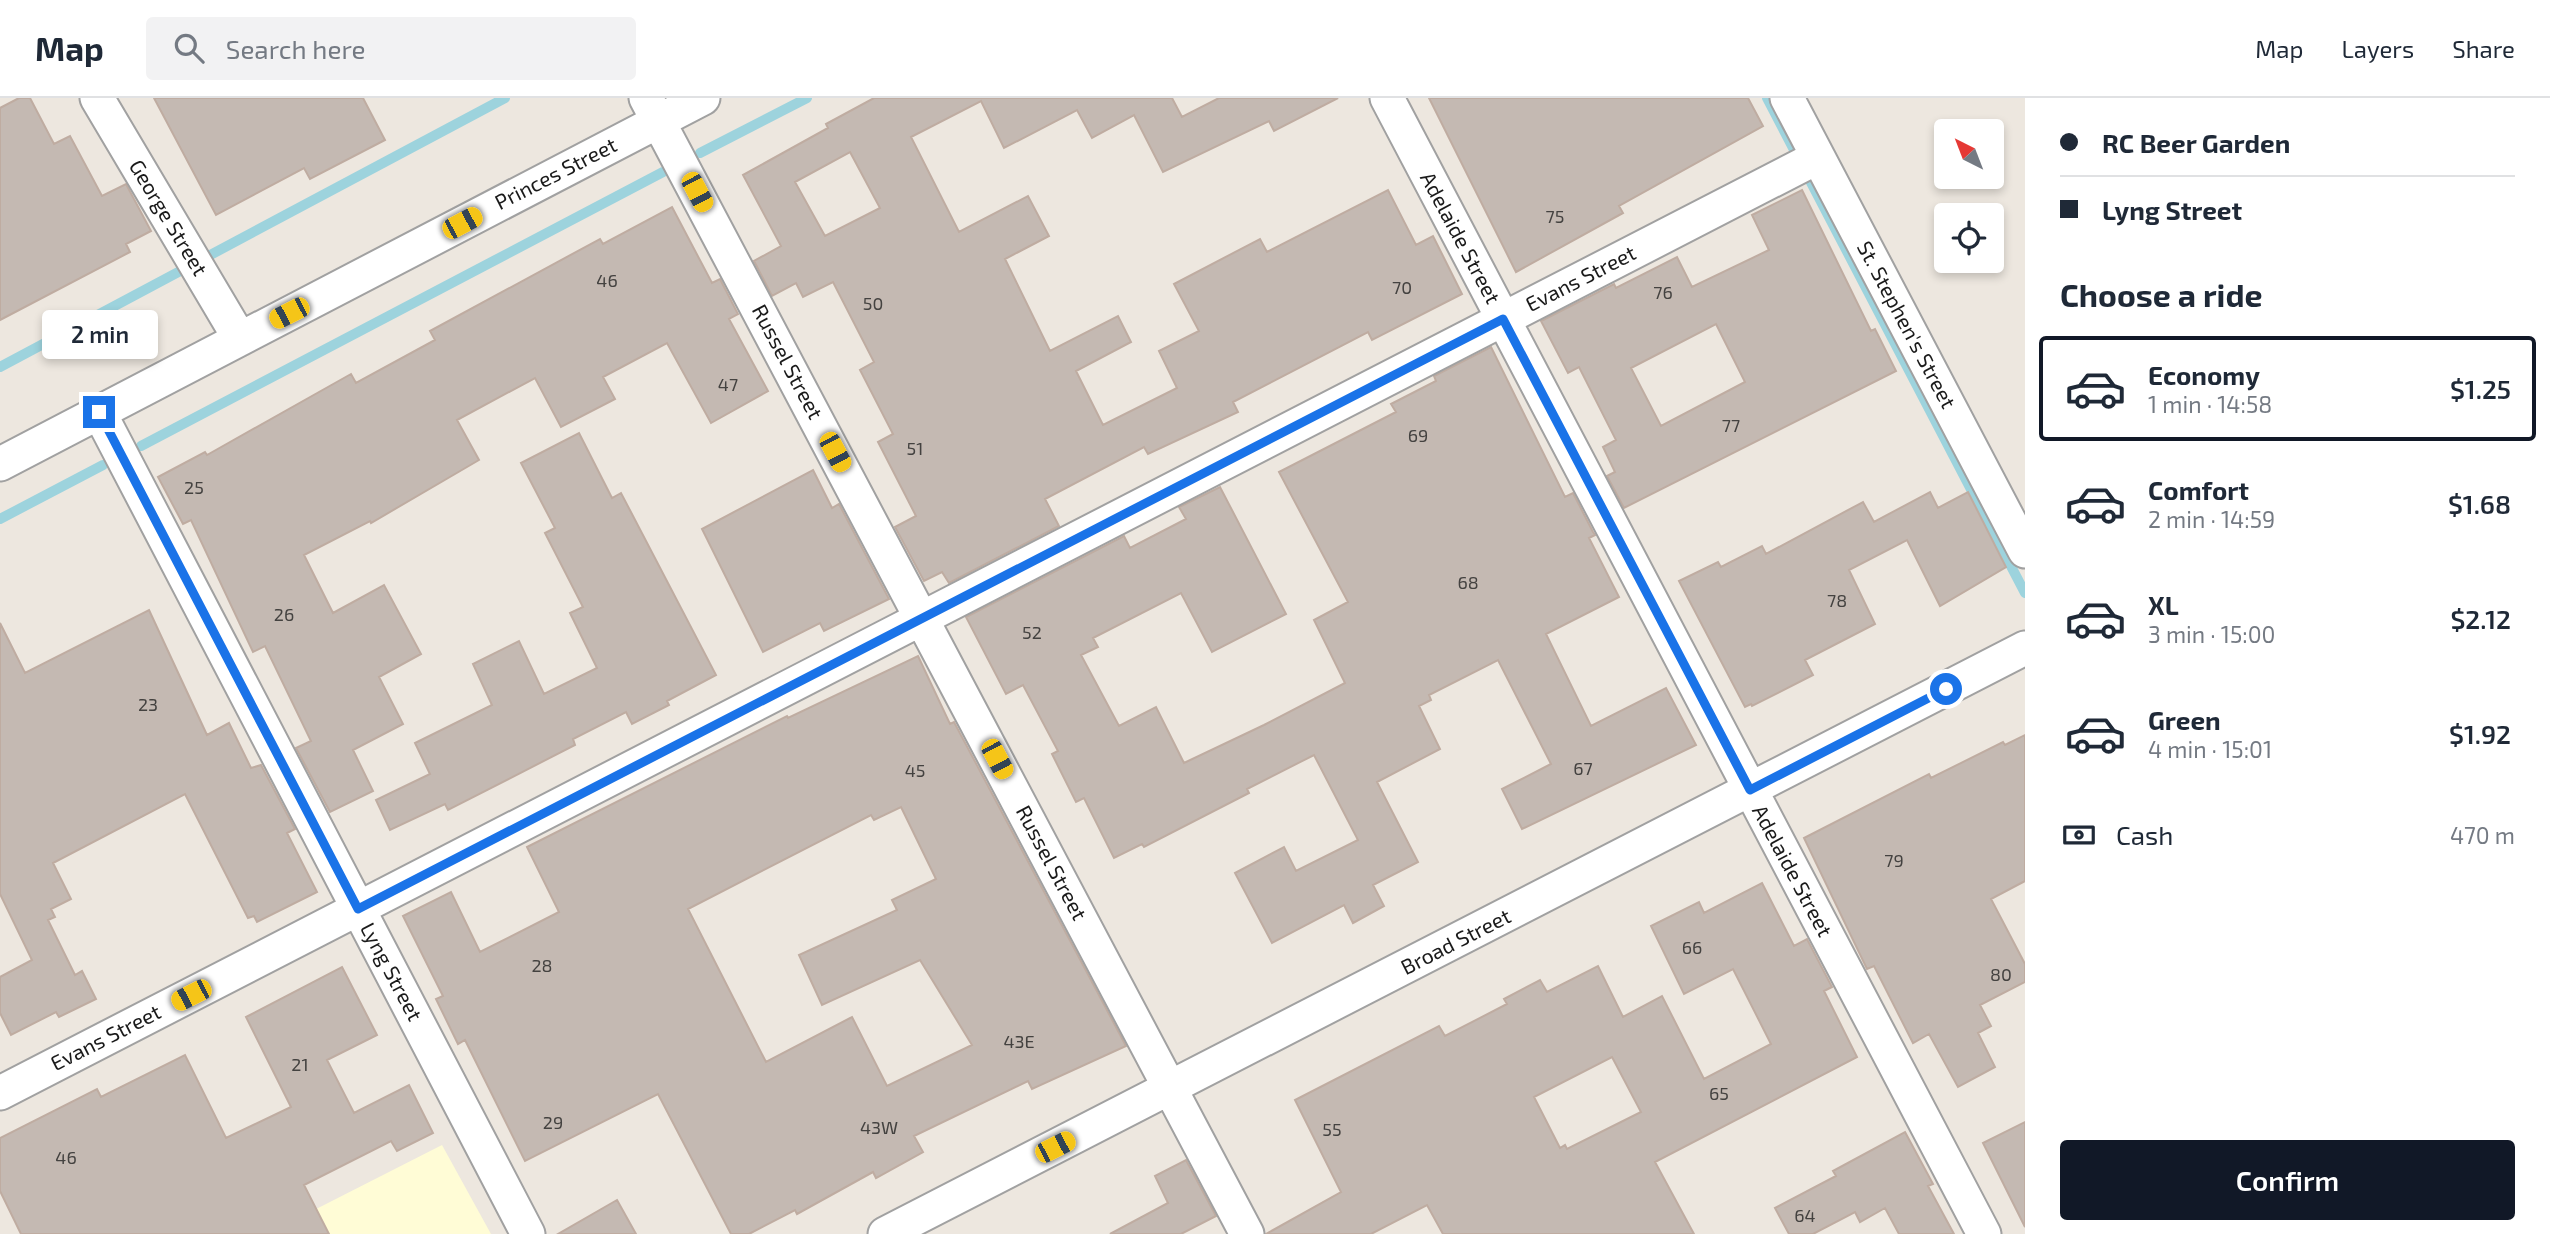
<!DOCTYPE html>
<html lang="en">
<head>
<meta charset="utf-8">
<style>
	:root { --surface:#fff; --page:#f2f2f3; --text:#1f2937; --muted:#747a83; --line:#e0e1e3; --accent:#111827 }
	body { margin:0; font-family:"Exo 2",sans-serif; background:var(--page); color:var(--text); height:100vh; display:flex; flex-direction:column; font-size:26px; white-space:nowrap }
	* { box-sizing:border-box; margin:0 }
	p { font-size:23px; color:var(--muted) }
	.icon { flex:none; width:38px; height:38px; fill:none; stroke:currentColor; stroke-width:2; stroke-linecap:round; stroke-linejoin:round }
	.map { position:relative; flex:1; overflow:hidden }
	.panel { display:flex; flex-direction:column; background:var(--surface); width:525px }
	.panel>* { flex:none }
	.hud { display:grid; align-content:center; height:154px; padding:0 35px; background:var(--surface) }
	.needle { width:46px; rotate:318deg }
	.controls { position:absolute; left:1934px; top:21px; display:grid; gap:14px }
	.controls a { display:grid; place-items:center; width:70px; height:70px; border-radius:7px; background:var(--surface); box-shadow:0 4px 10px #0003; font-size:35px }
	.end { position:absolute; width:32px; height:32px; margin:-16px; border:9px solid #1a73e8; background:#fff; box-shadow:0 0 0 4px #fff }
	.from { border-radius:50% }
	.bubble { position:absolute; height:49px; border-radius:7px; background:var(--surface); box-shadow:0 4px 10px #0003; font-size:23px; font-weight:600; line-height:49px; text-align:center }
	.car { position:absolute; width:21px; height:42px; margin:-21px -10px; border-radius:9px; box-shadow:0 0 5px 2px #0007; background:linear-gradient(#f5c518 24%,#345 0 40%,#f5c518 0 76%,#345 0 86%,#f5c518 0) }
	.hud b { display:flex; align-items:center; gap:24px; height:66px; font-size:26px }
	.hud b+b { border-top:2px solid var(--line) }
	.hud i { width:18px; height:18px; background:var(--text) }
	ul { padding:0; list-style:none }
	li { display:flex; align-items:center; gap:21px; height:105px; margin:0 14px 10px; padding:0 21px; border:4px solid transparent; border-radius:7px }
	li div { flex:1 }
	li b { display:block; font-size:26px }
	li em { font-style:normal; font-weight:600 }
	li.selected { border-color:var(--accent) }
	li>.icon { width:63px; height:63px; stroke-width:1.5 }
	h2 { padding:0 35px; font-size:32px; line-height:84px }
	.pay { display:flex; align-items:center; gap:18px; height:77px; padding:0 35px; font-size:26px }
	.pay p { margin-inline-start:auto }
	.button { display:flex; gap:14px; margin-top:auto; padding:14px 35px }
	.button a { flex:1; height:80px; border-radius:7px; background:var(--accent); color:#fff; font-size:28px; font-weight:600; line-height:80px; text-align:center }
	header { display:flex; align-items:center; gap:42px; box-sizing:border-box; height:98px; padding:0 35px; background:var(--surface); border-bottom:2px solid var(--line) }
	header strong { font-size:33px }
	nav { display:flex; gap:38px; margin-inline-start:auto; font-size:24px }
	.search { width:490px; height:63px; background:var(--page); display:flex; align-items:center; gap:18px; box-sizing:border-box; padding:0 24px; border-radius:7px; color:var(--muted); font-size:26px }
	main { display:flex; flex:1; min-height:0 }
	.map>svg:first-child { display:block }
</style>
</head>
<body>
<header>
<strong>Map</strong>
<div class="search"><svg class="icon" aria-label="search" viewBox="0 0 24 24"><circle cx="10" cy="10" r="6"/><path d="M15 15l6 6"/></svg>Search here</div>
<nav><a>Map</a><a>Layers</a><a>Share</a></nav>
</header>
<main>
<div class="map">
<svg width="2025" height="1136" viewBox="0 0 2025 1136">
	<rect width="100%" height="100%" fill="#ede7df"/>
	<path fill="#fffcd6" d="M442,1047l49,89h-224z"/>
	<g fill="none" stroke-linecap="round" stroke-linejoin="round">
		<path stroke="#9dd3dd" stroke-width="10" d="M1767,0l258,495
			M700,55l107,-55
			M0,269l505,-269
			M141,348l522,-274
			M0,421l103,-54"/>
	</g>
	<path fill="#c4b9b2" stroke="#bfaca1" stroke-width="2" fill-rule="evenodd" d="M19,0h11l24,46 16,-8 32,60 24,-12 25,47 -25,13 4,8 -130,68v-212z
		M154,0h209l22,42 -75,39 -6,-11 -88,47z
		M874,0h298l10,19 37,-19h119l-64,33 -5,-10 -106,51 -29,-57 -42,23 -15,-28 -73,38 -23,-47 -70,36 48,95 69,-36 21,40 -44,23 45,92 68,-35 13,26 -55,29 27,54 74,-37 -18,-37 40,-20 -25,-47 86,-45 7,13 121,-62 28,55 17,-9 29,58 -90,46 -4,-8 -135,70 5,10 -90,42 -4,-7 -99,52 14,27 -110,57 -7,-11 -18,9 -29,-54 21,-11 -38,-74 15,-8 -33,-64 14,-8 -41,-80 -30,15 -7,-14 -24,13 -18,-35 27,-15 -38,-71 85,-47 -2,-4zM850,54l30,56 -55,28 -30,-54z
		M1429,0h319l15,28 -144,80 4,7 -107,59z
		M1802,92l69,141 4,-2 21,42 -272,137 -17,-32 8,-4 -12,-25 13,-7 -37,-73 -11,6 -27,-52 73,-37 2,4 61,-31 15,30 77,-37 -17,-35zM1716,226l29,58 -84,44 -30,-58z
		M672,109l40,76 8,-4 18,35 -9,5 39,72 -57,32 -44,-80 -64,34 12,22 -54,28 -26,-49 -78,42 22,40 -108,63 -1,-2 -66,34 29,58 51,-28 37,69 -42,23 24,47 -50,26 20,41 -43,21 -34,-64 15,-7 -46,-95 -12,6 -62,-132 -8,4 -25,-47 47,-25 2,3 144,-81 5,9 79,-43 -5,-9 170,-92 3,5z
		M1491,249l74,150 8,-4 20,39 2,3 -6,3 30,59 -73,37 45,92 75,-38 30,57 -174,84 -20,-40 49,-25 -53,-104 -69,35 2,5 -12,6 21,43 -63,33 41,80 -45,23 11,21 -31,17 -9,-18 -72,38 -37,-70 49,-26 12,24 62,-31 -44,-85 -67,34 2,4 -105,54 -2,-3 -28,14 -30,-60 -8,4 -24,-48 6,-3 -35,-66 -17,9 -40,-77 158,-81 6,12 56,-29 -7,-12 41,-20 66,127 -74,38 -31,-59 -88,45 5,9 -17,8 38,71 37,-19 28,56 80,-38 81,-42 -31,-63 34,-18 -69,-130 117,-60 -5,-8 45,-23 -2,-5z
		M579,335l33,65 9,-5 95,182 -49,26 2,4 -37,19 -6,-12 -53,27 2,6 -127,65 -3,-6 -55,26 -14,-30 54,-26 -15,-31 77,-38 -19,-41 46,-23 25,53 53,-26 -27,-55 13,-6 -38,-74 10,-5 -34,-65z
		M813,372l19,38 7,-4 50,95 -65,32 -4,-8 -57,29 -61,-123z
		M1930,394l8,16 30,-16 38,75 -66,39 -33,-66 -58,30 26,54 -70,36 8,15 -61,31 -1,-2 -6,3 -66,-126 39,-19 3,5 41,-21 4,8 97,-52 11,20z
		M149,512l58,125 22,-12 22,45 10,-3 34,64 -8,4 30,59 -60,30 -3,-6 -6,2 -63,-124 -132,69 18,36 -20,10 4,8 -7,3 27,55 7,-4 14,28 -37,18 -3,-5 -45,23 -11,-22v-36l32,-17 -32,-66v-271l25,50z
		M918,558l32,68 4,-2 172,324 -94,43 -4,-8 -114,55 9,16 -47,26 -3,-6 -76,42 -2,-4 -46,24h-18l-73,-140 -133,67 -60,-121 -7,4 -22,-45 7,-3 -40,-80 48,-24 29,60 79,-40 -32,-65 260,-131 1,2zM901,709l35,72 -44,21 5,10 -98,45 23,50 98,-45 52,85 -85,41 -35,-69 -86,45 -78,-153 183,-94 3,5z
		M2025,637v146l-34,18 34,65v18l-45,23 11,21 -13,7 17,34 -37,20 -29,-53 -16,9 -39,-77 -7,3 -63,-131 125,-64 2,4 72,-36 2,3z
		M1762,785l32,63 13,-7 25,48 -8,4 33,66 -202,105 39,72h-251l-16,-29 -56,29h-105l75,-42 -46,-92 144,-74 6,10 62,-32 -3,-5 36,-19 7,12 51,-26 25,51 39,-21 42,83 67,-35 -38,-75 -49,25 -33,-68 48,-24 5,11zM1612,959l29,55 -74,37 -2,-4 -5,3 -26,-51z
		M342,869l35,68 -50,25 27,53 55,-28 24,48 -36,18 -6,-10 -87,44 25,49h-308l-21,-43v-53l97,-49 4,8 84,-42 41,83 65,-31 -45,-90z
		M2025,1024v105l-42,-84z
		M1905,1034l28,52 -5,2 26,48h-55l-14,-26 -25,14 -5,-10 -42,22h-24l-14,-26 61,-32 -3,-5z
		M1186,1062l30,56 -35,18h-71l58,-31 -13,-27z
		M617,1102l19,34h-78z"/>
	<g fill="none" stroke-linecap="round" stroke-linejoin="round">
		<defs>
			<path id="street" d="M97,0l143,241
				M646,0l601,1136
				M1387,0l597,1136
				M1787,0l238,453
				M99,314l429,822
				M0,366l703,-366
				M0,995l1818,-936
				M885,1136l1140,-586"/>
		</defs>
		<use href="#street" stroke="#a1a1a1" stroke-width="37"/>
		<use href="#street" stroke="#fff" stroke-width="33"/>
	</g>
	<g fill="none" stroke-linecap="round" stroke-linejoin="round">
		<path stroke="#1a73e8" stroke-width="9" d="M99,314l259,497 1145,-590 247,471 196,-101"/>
	</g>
	<g text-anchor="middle" stroke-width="7" stroke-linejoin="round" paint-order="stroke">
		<g font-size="18" fill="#444240">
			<text x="1555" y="125">75</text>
			<text x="607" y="189">46</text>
			<text x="1402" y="196">70</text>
			<text x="1663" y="201">76</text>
			<text x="873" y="212">50</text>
			<text x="728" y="293">47</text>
			<text x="1731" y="334">77</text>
			<text x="1418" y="344">69</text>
			<text x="915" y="357">51</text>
			<text x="194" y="396">25</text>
			<text x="1468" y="491">68</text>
			<text x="1837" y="509">78</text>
			<text x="284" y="523">26</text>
			<text x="1032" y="541">52</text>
			<text x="148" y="613">23</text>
			<text x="1583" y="677">67</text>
			<text x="915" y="679">45</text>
			<text x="1894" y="769">79</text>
			<text x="1692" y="856">66</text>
			<text x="542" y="874">28</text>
			<text x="2001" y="883">80</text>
			<text x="1019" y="950">43E</text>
			<text x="300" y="973">21</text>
			<text x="1719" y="1002">65</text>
			<text x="553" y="1031">29</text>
			<text x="879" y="1036">43W</text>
			<text x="1332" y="1038">55</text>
			<text x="66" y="1066">46</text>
			<text x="1805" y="1124">64</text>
		</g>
		<g font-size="21" fill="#1a1a1a" stroke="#fff">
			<text transform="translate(556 76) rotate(-27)" y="7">Princes Street</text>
			<text transform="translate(168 120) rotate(59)" y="7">George Street</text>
			<text transform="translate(1460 140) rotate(62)" y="7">Adelaide Street</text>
			<text transform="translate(1581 181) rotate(-27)" y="7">Evans Street</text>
			<text transform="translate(1906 227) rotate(62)" y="7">St. Stephen's Street</text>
			<text transform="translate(787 264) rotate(62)" y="7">Russel Street</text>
			<text transform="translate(1051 765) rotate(62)" y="7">Russel Street</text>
			<text transform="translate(1792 773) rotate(62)" y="7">Adelaide Street</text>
			<text transform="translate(1456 844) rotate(-27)" y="7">Broad Street</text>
			<text transform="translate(391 874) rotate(62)" y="7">Lyng Street</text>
			<text transform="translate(106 940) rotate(-27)" y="7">Evans Street</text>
		</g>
	</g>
</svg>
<div class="controls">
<a><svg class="needle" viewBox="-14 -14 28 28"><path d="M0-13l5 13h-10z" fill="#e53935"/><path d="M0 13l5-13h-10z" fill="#747a83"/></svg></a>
<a><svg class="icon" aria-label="locate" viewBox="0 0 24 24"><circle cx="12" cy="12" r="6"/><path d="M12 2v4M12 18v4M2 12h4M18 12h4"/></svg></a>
</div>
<i class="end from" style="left:1946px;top:591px"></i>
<i class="end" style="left:99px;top:314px"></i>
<div class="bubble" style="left:42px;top:212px;width:116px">2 min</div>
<i class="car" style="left:697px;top:94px;rotate:152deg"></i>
<i class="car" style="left:462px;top:125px;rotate:62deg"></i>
<i class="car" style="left:289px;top:215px;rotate:243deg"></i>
<i class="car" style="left:835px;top:354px;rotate:152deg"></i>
<i class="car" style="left:997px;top:661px;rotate:152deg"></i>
<i class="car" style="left:191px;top:897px;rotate:243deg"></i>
<i class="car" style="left:1055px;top:1049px;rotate:63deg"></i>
</div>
<section class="panel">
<div class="hud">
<b><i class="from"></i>RC Beer Garden</b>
<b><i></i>Lyng Street</b>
</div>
<h2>Choose a ride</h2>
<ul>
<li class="selected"><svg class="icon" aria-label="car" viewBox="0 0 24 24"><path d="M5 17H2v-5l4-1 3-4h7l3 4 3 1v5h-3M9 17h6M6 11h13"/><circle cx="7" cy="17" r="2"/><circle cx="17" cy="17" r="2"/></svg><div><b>Economy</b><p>1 min · 14:58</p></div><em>$1.25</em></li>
<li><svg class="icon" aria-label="car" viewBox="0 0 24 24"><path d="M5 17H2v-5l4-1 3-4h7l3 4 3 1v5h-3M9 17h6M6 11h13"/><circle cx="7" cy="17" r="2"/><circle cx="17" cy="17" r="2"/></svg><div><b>Comfort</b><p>2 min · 14:59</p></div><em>$1.68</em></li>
<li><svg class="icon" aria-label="car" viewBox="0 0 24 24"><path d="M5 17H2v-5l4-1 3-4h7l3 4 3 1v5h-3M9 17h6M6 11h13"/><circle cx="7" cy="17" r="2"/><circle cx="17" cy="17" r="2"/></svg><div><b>XL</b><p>3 min · 15:00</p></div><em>$2.12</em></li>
<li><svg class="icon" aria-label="car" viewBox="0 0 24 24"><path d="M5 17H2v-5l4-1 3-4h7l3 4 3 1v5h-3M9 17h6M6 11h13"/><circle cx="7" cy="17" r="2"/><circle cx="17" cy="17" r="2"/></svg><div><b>Green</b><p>4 min · 15:01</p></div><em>$1.92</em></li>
</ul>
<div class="pay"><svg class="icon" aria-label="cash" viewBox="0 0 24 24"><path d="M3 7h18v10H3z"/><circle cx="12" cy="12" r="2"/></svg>Cash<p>470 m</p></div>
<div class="button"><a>Confirm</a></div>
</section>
</main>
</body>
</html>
